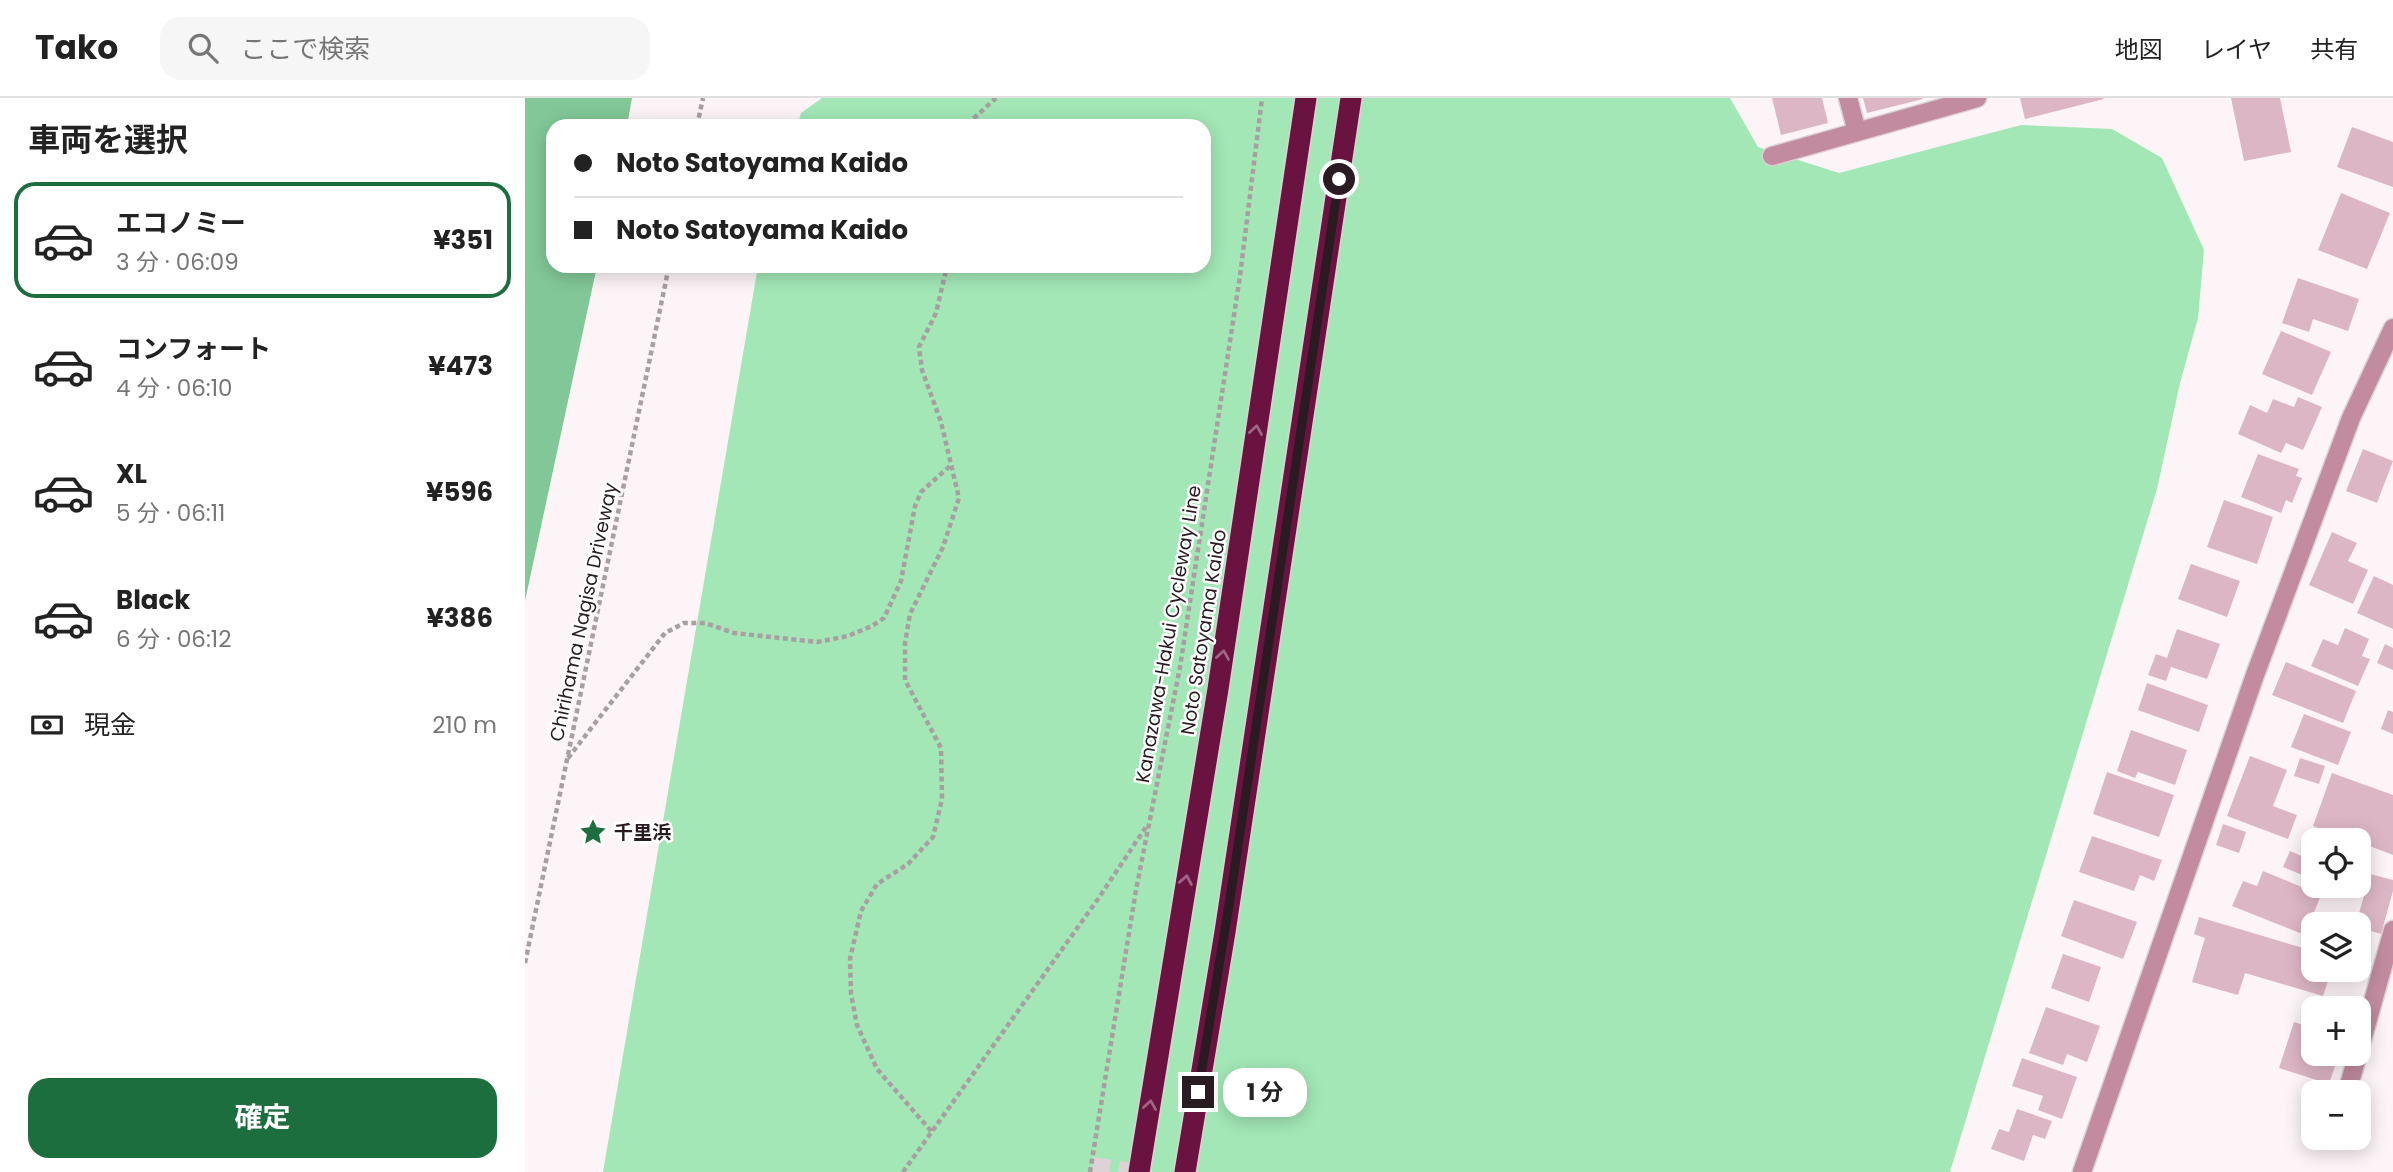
<!DOCTYPE html>
<html lang="ja">
<head>
<meta charset="utf-8">
<style>
	:root { --surface:#fff; --page:#f6f6f6; --text:#222; --muted:#767676; --line:#e0e0e0; --accent:#1d6e3e }
	body { margin:0; font-family:Poppins,"Noto Sans JP",sans-serif; background:var(--page); color:var(--text); height:100vh; display:flex; flex-direction:column; font-size:26px; white-space:nowrap }
	* { box-sizing:border-box; margin:0 }
	p { font-size:23px; color:var(--muted) }
	.icon { flex:none; width:38px; height:38px; fill:none; stroke:currentColor; stroke-width:2; stroke-linecap:round; stroke-linejoin:round }
	.map { position:relative; flex:1; overflow:hidden }
	.drawer { display:flex; flex-direction:column; background:var(--surface); width:525px }
	.drawer>* { flex:none }
	.top-card { position:absolute; left:21px; top:21px; width:665px; height:154px; border-radius:21px; box-shadow:0 4px 18px #0003; display:grid; align-content:center; height:154px; padding:0 28px; background:var(--surface) }
	.controls { position:absolute; left:1776px; top:730px; display:grid; gap:14px }
	.controls a { display:grid; place-items:center; width:70px; height:70px; border-radius:14px; background:var(--surface); box-shadow:0 4px 18px #0003; font-size:35px }
	.end { position:absolute; width:32px; height:32px; margin:-16px; border:9px solid #291b21; background:#fff; box-shadow:0 0 0 4px #fff }
	.from { border-radius:50% }
	.bubble { position:absolute; height:49px; border-radius:21px; background:var(--surface); box-shadow:0 4px 18px #0003; font-size:23px; font-weight:700; line-height:49px; text-align:center }
	.top-card b { display:flex; align-items:center; gap:24px; height:66px; font-size:26px }
	.top-card b+b { border-top:2px solid var(--line) }
	.top-card i { width:18px; height:18px; background:var(--text) }
	ul { padding:0; list-style:none }
	li { display:flex; align-items:center; gap:21px; height:116px; margin:0 14px 10px; padding:0 14px; border:4px solid transparent; border-radius:21px }
	li div { flex:1 }
	li b { display:block; font-size:26px }
	li em { font-style:normal; font-weight:700 }
	li.current { border-color:var(--accent) }
	li>.icon { width:63px; height:63px; stroke-width:1.5 }
	h2 { padding:0 28px; font-size:32px; line-height:84px }
	.pay { display:flex; align-items:center; gap:18px; height:77px; padding:0 28px; font-size:26px }
	.pay p { margin-inline-start:auto }
	.primary-button { display:flex; gap:14px; margin-top:auto; padding:14px 28px }
	.primary-button a { flex:1; height:80px; border-radius:21px; background:var(--accent); color:#fff; font-size:28px; font-weight:700; line-height:80px; text-align:center }
	header { display:flex; align-items:center; gap:42px; box-sizing:border-box; height:98px; padding:0 35px; background:var(--surface); border-bottom:2px solid var(--line) }
	header strong { font-size:33px }
	nav { display:flex; gap:38px; margin-inline-start:auto; font-size:24px }
	.search { width:490px; height:63px; background:var(--page); display:flex; align-items:center; gap:18px; box-sizing:border-box; padding:0 24px; border-radius:21px; color:var(--muted); font-size:26px }
	main { display:flex; flex:1; min-height:0 }
	.map>svg:first-child { display:block }
</style>
</head>
<body>
<header>
<strong>Tako</strong>
<div class="search"><svg class="icon" aria-label="search" viewBox="0 0 24 24"><circle cx="10" cy="10" r="6"/><path d="M15 15l6 6"/></svg>ここで検索</div>
<nav><a>地図</a><a>レイヤ</a><a>共有</a></nav>
</header>
<main>
<section class="drawer">
<h2>車両を選択</h2>
<ul>
<li class="current"><svg class="icon" aria-label="car" viewBox="0 0 24 24"><path d="M5 17H2v-5l4-1 3-4h7l3 4 3 1v5h-3M9 17h6M6 11h13"/><circle cx="7" cy="17" r="2"/><circle cx="17" cy="17" r="2"/></svg><div><b>エコノミー</b><p>3 分 · 06:09</p></div><em>¥351</em></li>
<li><svg class="icon" aria-label="car" viewBox="0 0 24 24"><path d="M5 17H2v-5l4-1 3-4h7l3 4 3 1v5h-3M9 17h6M6 11h13"/><circle cx="7" cy="17" r="2"/><circle cx="17" cy="17" r="2"/></svg><div><b>コンフォート</b><p>4 分 · 06:10</p></div><em>¥473</em></li>
<li><svg class="icon" aria-label="car" viewBox="0 0 24 24"><path d="M5 17H2v-5l4-1 3-4h7l3 4 3 1v5h-3M9 17h6M6 11h13"/><circle cx="7" cy="17" r="2"/><circle cx="17" cy="17" r="2"/></svg><div><b>XL</b><p>5 分 · 06:11</p></div><em>¥596</em></li>
<li><svg class="icon" aria-label="car" viewBox="0 0 24 24"><path d="M5 17H2v-5l4-1 3-4h7l3 4 3 1v5h-3M9 17h6M6 11h13"/><circle cx="7" cy="17" r="2"/><circle cx="17" cy="17" r="2"/></svg><div><b>Black</b><p>6 分 · 06:12</p></div><em>¥386</em></li>
</ul>
<div class="pay"><svg class="icon" aria-label="cash" viewBox="0 0 24 24"><path d="M3 7h18v10H3z"/><circle cx="12" cy="12" r="2"/></svg>現金<p>210 m</p></div>
<div class="primary-button"><a>確定</a></div>
</section>
<div class="map">
<svg width="1868" height="1074" viewBox="0 0 1868 1074">
	<rect width="100%" height="100%" fill="#fdf4f7"/>
	<path fill="#a3e7b6" d="M297,0h908l28,49 81,26 182,-48 91,4 50,29 42,92 -6,68 -18,65 -23,106 -207,683h-1347l155,-906h446v-140h-407l4,-13z"/>
	<path fill="#82c797" d="M0,0h107l-5,28h-74v140h44l-72,335z"/>
	<path fill="#ddb6c5" d="M1247,0h50l6,25 -47,12z
		M1338,0h59l1,1 -56,14z
		M1495,0h83l1,1 -79,20z
		M1706,0h49l11,54 -47,9z
		M1827,29l41,15v45l-56,-20z
		M1816,95l49,20 -23,56 -49,-19z
		M1773,180l61,21 -11,32 -35,-12 -4,13 -27,-9z
		M1756,233l50,21 -19,43 -50,-21z
		M1773,299l24,10 -19,43 -17,-7 -5,10 -43,-19 12,-29 17,8 6,-14 21,8z
		M1838,351l30,12 -16,42 -31,-12z
		M1733,356l41,15 -3,7 6,2 -10,25 -6,-3 -5,13 -40,-16z
		M1699,402l49,17 -16,47 -50,-17z
		M1807,434l25,11 -9,18 20,9 -15,34 -44,-19z
		M1666,466l49,17 -13,36 -49,-18z
		M1849,478l19,9v44l-36,-16z
		M1820,530l24,11 -7,17 8,3 -12,27 -47,-20 12,-27 15,6z
		M1652,531l43,15 -13,35 -36,-12 -5,14 -18,-6 8,-21 11,4z
		M1860,546l8,4v22l-16,-7z
		M1761,564l70,29 -13,32 -71,-28z
		M1622,585l61,22 -9,27 -61,-22z
		M1863,612l5,2v22l-12,-5z
		M1779,616l47,18 -13,33 -47,-18z
		M1606,632l56,20 -12,35 -37,-13 -3,6 -18,-7z
		M1725,658l37,14 -14,36 24,9 -9,24 -61,-23z
		M1775,660l25,8 -6,18 -25,-8z
		M1582,674l67,23 -15,42 -66,-23z
		M1807,675l61,22v60l-34,-13v-2h-7l-39,-14z
		M1698,726l23,8 -7,21 -23,-8z
		M1567,738l70,24 -8,21 -14,-6 -6,16 -55,-19z
		M1765,753l23,10 -6,16 -24,-10z
		M1738,773l58,24 -16,40 -73,-29 11,-25 14,5z
		M1845,776l23,6v11l-12,43 -22,-7v-3h-3z
		M1549,802l63,22 -14,37 -62,-23z
		M1674,819l114,34v19h12l-2,3 7,2 -7,21 -78,-23 -7,22 -46,-13 13,-44 -11,-4z
		M1538,856l38,13 -12,35 -38,-14z
		M1521,909l54,19 -13,36 -20,-8 -4,11 -34,-12z
		M1769,924l19,6v26h26l-10,30 -50,-16z
		M1497,960l55,19 -15,42 -24,-9 5,-14 -31,-10z
		M1492,1011l35,12 -7,18 -12,-4 -9,26 -33,-12 8,-20 10,3z"/>
	<g fill="none" stroke-linecap="round" stroke-linejoin="round">
		<path stroke="#ddd3d7" stroke-width="18" stroke-dasharray="18 9" stroke-linecap="butt" d="M567,1068l40,6"/>
		<defs>
			<path id="minor" d="M1323,0l9,34 120,-34
				M1247,58l85,-24
				M1834,953l34,-121
				M1822,994l11,-38"/>
			<path id="tertiary" d="M1557,1074l173,-497 96,-257 42,-90"/>
			<path id="motorway" d="M614,1074l79,-483 88,-591
				M660,1074l40,-240 126,-834"/>
		</defs>
		<use href="#minor" stroke="#dbd1d5" stroke-width="21"/>
		<use href="#tertiary" stroke="#dbd1d5" stroke-width="21"/>
		<use href="#motorway" stroke="#dbd1d5" stroke-width="24"/>
		<path stroke="#a99ea2" stroke-width="4.5" stroke-dasharray="5 3.5" stroke-linecap="butt" d="M172,28l6,-28
			M445,28l3,-7 23,-21
			M43,660l97,-125 19,-10h21l29,10 83,9 31,-6 24,-10 12,-8 17,-37 14,-75 6,-14 30,-27
			M0,865l144,-697
			M406,1033l-54,-62 -20,-44 -6,-31 -1,-35 11,-48 16,-27 31,-20 25,-27 9,-38 -1,-51 -36,-68v-37l5,-29 33,-67 16,-49 -18,-76 -19,-52 -3,-23 17,-34 11,-47
			M378,1074l195,-273 48,-72
			M565,1074l46,-282 44,-223 60,-391 22,-178"/>
		<use href="#minor" stroke="#c28ba0" stroke-width="18"/>
		<use href="#tertiary" stroke="#c28ba0" stroke-width="18"/>
		<use href="#motorway" stroke="#6a1341" stroke-width="21"/>
	</g>
	<defs><path id="oneway-chevron" d="M-2-3.5L2.5 0L-2 3.5" fill="none" stroke-width="1.6" stroke-linecap="round" stroke-linejoin="round" transform="scale(1.75)"/></defs>
	<g stroke="#9e6684">
		<use href="#oneway-chevron" transform="translate(731 332) rotate(-81)"/>
		<use href="#oneway-chevron" transform="translate(698 557) rotate(-81)"/>
		<use href="#oneway-chevron" transform="translate(661 782) rotate(-80)"/>
		<use href="#oneway-chevron" transform="translate(625 1007) rotate(-81)"/>
	</g>
	<g fill="none" stroke-linecap="round" stroke-linejoin="round">
		<path stroke="#291b21" stroke-width="9" d="M673,994l31,-187 110,-726"/>
	</g>
	<defs>
		<symbol id="sight-bare" viewBox="-9 -9 18 18"><path d="M0-6L1.8-2.2L6-1.7L2.9 1.2L3.7 5.4L0 3.3L-3.7 5.4L-2.9 1.2L-6-1.7L-1.8-2.2Z" fill="#1d6e3e" stroke="#fff" stroke-width="2.5" paint-order="stroke"/></symbol>
	</defs>
	<g fill-rule="evenodd">
		<use href="#sight-bare" x="49" y="715" width="38" height="38"/>
	</g>
	<g text-anchor="middle" stroke-width="5" stroke-linejoin="round" paint-order="stroke">
		<g font-size="19" fill="#291b21" stroke="#fff">
			<text transform="translate(58 514) rotate(-78)" y="7">Chirihama Nagisa Driveway</text>
			<text transform="translate(678 534) rotate(-81)" y="7">Noto Satoyama Kaido</text>
			<text transform="translate(643 536) rotate(-80)" y="7">Kanazawa-Hakui Cycleway Line</text>
		</g>
		<g font-size="19" font-weight="bold" fill="#291b21" stroke="#fff" text-anchor="start">
			<text x="89" y="741">千里浜</text>
		</g>
	</g>
</svg>
<div class="controls">
<a><svg class="icon" aria-label="locate" viewBox="0 0 24 24"><circle cx="12" cy="12" r="6"/><path d="M12 2v4M12 18v4M2 12h4M18 12h4"/></svg></a>
<a><svg class="icon" aria-label="layers" viewBox="0 0 24 24"><path d="M12 4l9 5-9 5-9-5zM3 14l9 5 9-5"/></svg></a>
<a>+</a>
<a>−</a>
</div>
<i class="end from" style="left:814px;top:81px"></i>
<i class="end" style="left:673px;top:994px"></i>
<div class="bubble" style="left:698px;top:970px;width:84px">1 分</div>
<div class="top-card">
<b><i class="from"></i>Noto Satoyama Kaido</b>
<b><i></i>Noto Satoyama Kaido</b>
</div>
</div>
</main>
</body>
</html>
